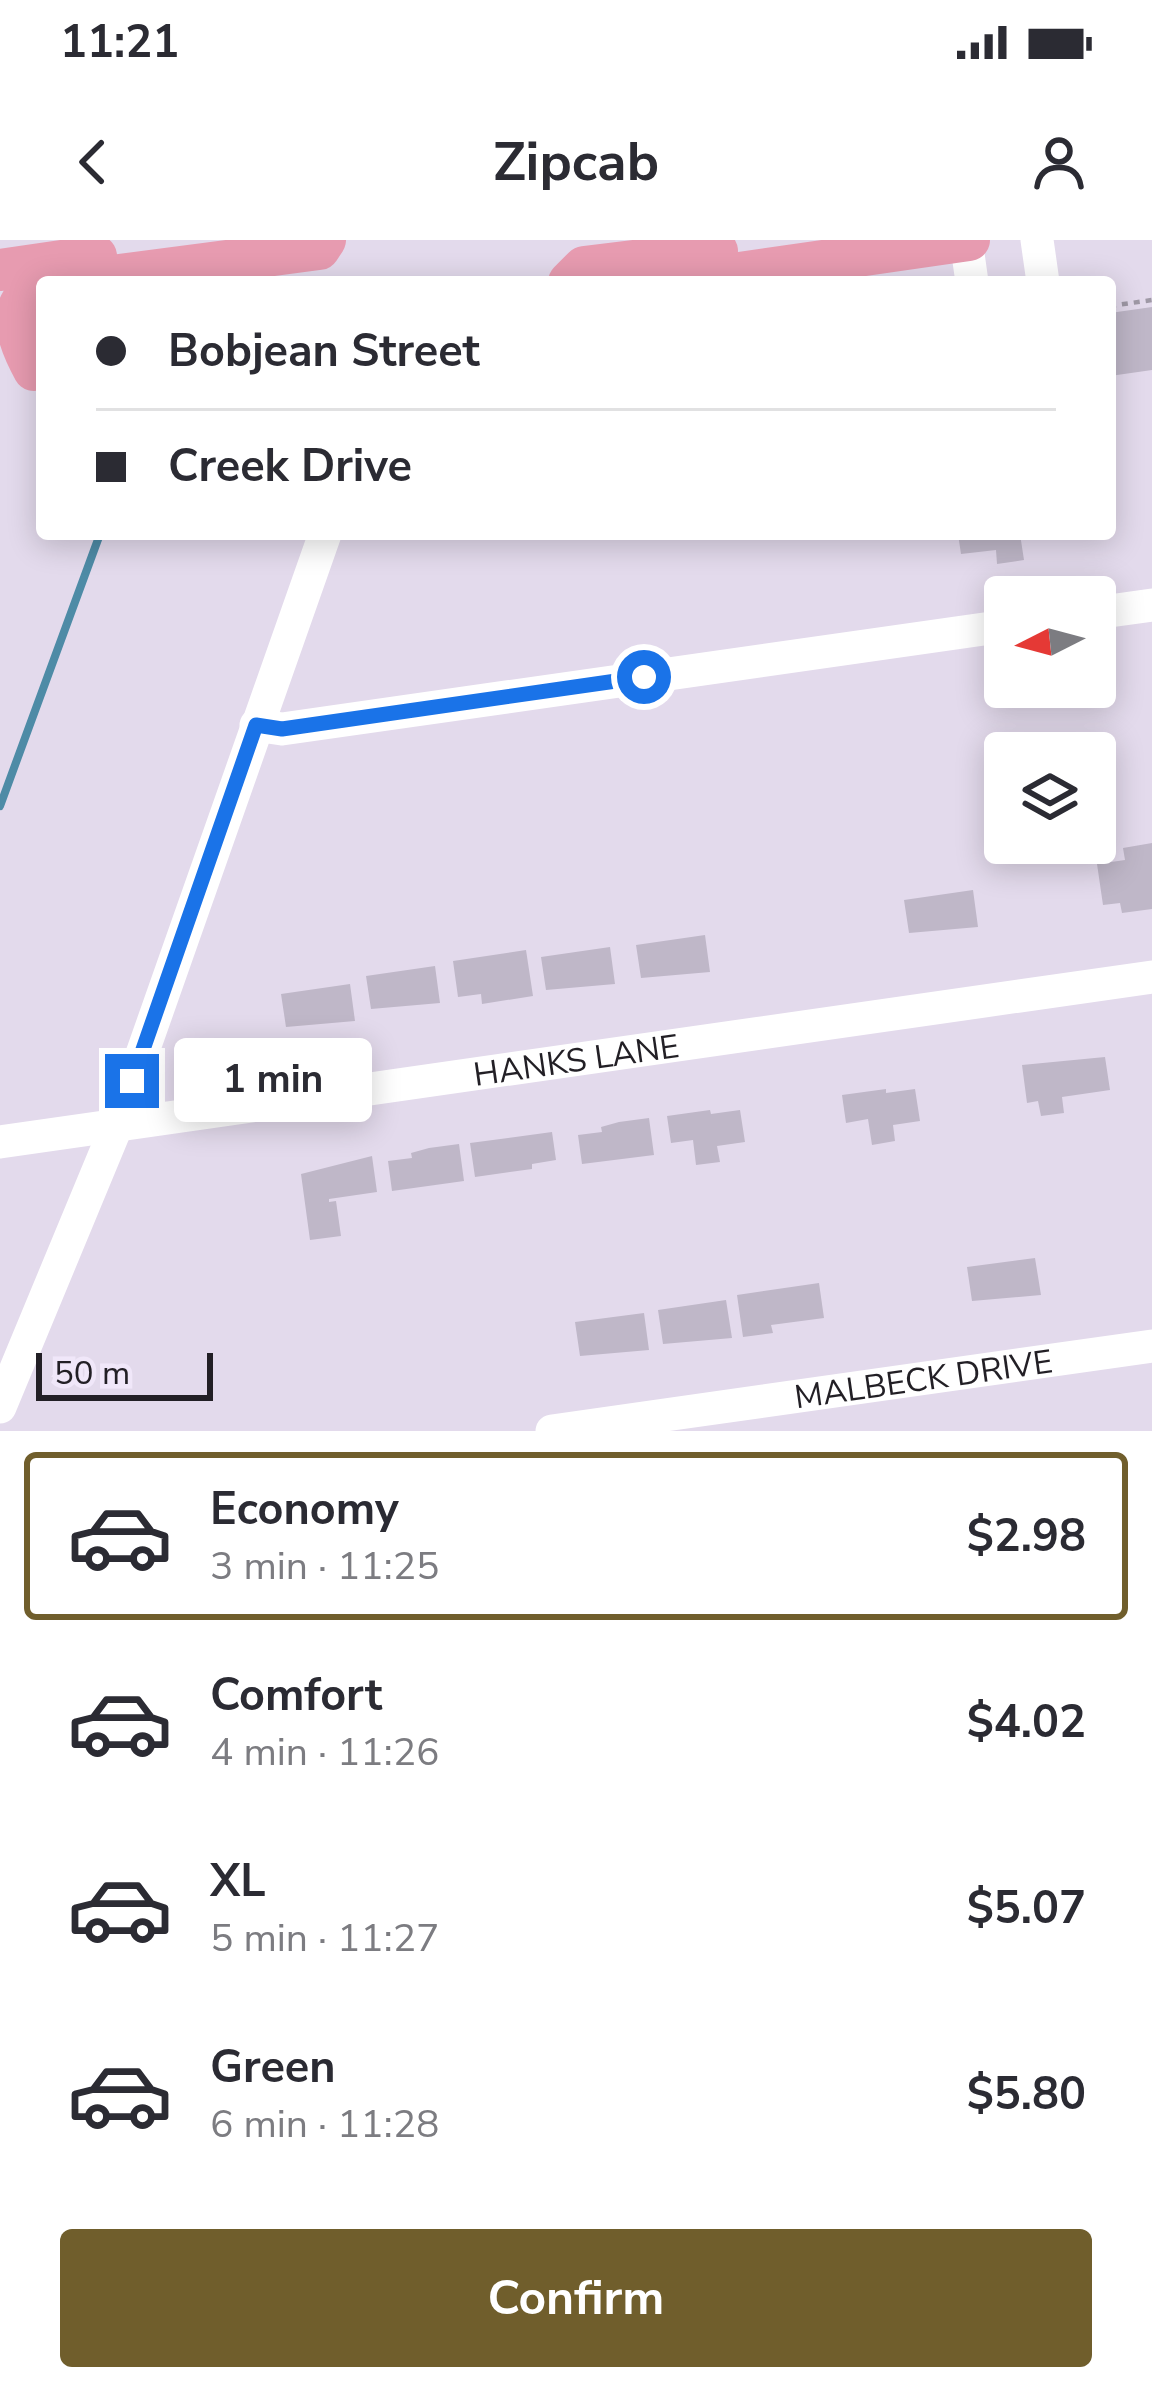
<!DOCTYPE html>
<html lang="en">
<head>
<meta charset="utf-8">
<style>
	:root { --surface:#fff; --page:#f2f2f3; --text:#2b2b33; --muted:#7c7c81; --line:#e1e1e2; --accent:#705e2c }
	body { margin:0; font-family:"Nunito Sans",sans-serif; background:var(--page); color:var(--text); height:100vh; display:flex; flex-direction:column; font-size:45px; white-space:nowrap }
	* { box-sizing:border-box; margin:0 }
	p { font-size:39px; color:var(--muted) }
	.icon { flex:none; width:66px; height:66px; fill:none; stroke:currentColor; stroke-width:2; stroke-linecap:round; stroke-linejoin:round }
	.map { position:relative; height:1191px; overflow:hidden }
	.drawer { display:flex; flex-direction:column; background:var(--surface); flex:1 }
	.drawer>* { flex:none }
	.guide { position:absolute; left:36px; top:36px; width:1080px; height:264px; border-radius:12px; box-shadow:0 6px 30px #0003; display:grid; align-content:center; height:264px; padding:0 60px; background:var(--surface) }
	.needle { width:78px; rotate:264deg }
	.buttons { position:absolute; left:984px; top:336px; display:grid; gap:24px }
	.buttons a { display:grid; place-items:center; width:132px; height:132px; border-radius:12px; background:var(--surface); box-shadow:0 6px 30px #0003; font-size:60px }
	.scale { position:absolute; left:36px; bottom:30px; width:177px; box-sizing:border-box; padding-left:12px; border:6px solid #221f25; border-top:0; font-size:33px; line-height:42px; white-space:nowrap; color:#221f25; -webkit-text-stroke:9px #f0e7f9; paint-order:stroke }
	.end { position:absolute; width:54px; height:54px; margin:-27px; border:15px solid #1a73e8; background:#fff; box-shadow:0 0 0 6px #fff }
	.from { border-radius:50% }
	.bubble { position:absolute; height:84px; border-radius:12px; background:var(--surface); box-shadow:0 6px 30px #0003; font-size:39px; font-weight:700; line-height:84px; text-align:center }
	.guide b { display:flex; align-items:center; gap:42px; height:114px; font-size:45px }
	.guide b+b { border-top:3px solid var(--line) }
	.guide i { width:30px; height:30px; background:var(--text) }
	ul { padding:21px 0 0; list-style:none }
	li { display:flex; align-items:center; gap:36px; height:168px; margin:0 24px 18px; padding:0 36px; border:6px solid transparent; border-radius:12px }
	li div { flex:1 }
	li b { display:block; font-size:45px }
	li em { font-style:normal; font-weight:700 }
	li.on { border-color:var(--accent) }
	li>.icon { width:108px; height:108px; stroke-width:1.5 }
	.cta { display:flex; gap:24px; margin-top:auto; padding:24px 60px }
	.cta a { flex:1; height:138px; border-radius:12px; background:var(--accent); color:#fff; font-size:48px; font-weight:700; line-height:138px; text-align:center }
	.status { display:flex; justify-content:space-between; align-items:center; height:84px; padding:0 60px; background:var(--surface); direction:ltr }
	.status svg { height:33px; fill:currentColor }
	header { display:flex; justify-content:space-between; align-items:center; height:156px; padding:0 60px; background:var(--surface); font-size:54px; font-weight:700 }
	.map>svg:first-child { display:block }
</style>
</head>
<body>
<div class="status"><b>11:21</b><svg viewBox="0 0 49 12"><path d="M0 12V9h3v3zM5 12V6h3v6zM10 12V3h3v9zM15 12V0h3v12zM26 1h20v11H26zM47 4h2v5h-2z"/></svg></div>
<header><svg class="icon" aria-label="back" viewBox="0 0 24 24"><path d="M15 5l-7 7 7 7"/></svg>Zipcab<svg class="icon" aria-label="person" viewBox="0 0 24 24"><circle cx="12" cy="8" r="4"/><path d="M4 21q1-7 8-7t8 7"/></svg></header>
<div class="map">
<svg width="1152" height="1191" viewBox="0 0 1152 1191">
	<rect width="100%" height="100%" fill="#e3daec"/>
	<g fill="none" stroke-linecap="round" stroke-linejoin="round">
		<path stroke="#4e8ba6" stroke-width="8" d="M0,566l100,-272"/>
	</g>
	<path fill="#bfb7c8" d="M1152,67v63l-42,6v-63z
		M958,294h62l4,26 -27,4 -1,-14 -35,4z
		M1152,603v66l-30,4 -2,-10 -17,2 -6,-41 28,-4 -2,-12z
		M973,650l5,37 -69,6 -5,-33z
		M705,695l5,37 -69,6 -5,-33z
		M610,707l5,37 -69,6 -5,-33z
		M526,710l7,46 -51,8 -1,-10 -23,3 -5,-36z
		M435,726l5,37 -69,6 -5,-33z
		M350,744l5,37 -69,6 -5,-33z
		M1105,817l5,33 -48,7 2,16 -23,3 -3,-15 -11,2 -5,-38z
		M886,849v4l29,-4 5,32 -27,4 2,16 -23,4 -4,-26 -22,4 -4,-28z
		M710,870l1,4 29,-4 5,32 -28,4 3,16 -24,3 -3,-25 -22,3 -4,-27z
		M649,878l5,37 -72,9 -4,-29 24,-3 -1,-5 18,-5z
		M552,892l4,28 -24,4v5l-57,8 -5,-34z
		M459,904l5,37 -72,10 -4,-30 24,-3 -1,-5 18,-5z
		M372,916l5,36 -48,7v3l7,-1 5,35 -31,4 -9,-66z
		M1035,1018l6,37 -69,6 -5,-34z
		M819,1043l5,35 -53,7 2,8 -30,4 -6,-42z
		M726,1060l6,38 -69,6 -5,-34z
		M644,1073l5,37 -69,6 -5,-34z"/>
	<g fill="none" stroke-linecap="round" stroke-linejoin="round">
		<path stroke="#9f99a6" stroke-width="4.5" stroke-dasharray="6 6" stroke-linecap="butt" d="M1110,66l42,-6"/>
		<g stroke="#fff" stroke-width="33">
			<path d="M966,0l6,42"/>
			<path d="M1037,0l6,42"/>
			<path d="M1095,373l57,-8"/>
			<path d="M256,485l26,4 723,-103"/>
			<path id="s1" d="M0,902l1152,-165"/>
			<path d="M0,1167l117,-282 208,-591"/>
			<path id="s2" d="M552,1191l600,-85"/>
		</g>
		<path stroke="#e79bb0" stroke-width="42" d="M0,30l96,-14
			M66,42l253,-33 6,-9
			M569,42l15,-15 133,-16
			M677,42l292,-42
			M34,130c-15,-27 -33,-69 8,-83"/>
	</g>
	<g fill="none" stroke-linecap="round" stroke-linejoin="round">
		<path stroke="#1a73e8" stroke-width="15" d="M132,841l124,-356 26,4 362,-52"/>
	</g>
	<g text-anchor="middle" stroke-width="9" stroke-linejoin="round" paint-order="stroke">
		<g font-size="33" fill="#221f25" stroke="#f0e7f9">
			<text dy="12" stroke="none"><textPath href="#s1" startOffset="582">HANKS LANE</textPath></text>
			<text dy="12" stroke="none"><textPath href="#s2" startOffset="375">MALBECK DRIVE</textPath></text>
		</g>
	</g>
</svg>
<div class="buttons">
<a><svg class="needle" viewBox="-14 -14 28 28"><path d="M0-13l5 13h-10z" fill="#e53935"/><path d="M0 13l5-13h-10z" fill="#7c7c81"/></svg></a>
<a><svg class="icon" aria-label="layers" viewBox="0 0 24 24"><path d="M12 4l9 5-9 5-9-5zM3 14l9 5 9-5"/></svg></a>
</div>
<div class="scale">50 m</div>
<i class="end from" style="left:644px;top:437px"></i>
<i class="end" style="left:132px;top:841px"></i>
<div class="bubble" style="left:174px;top:798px;width:198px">1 min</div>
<div class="guide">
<b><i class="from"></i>Bobjean Street</b>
<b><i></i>Creek Drive</b>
</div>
</div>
<section class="drawer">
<ul>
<li class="on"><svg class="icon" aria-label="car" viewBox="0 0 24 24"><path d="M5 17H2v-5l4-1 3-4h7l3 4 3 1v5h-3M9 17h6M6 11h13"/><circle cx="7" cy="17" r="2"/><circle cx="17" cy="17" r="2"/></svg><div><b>Economy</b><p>3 min · 11:25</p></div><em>$2.98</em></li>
<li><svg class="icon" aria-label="car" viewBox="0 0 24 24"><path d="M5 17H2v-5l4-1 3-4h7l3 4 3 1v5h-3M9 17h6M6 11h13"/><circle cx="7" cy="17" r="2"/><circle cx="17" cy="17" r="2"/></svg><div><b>Comfort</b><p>4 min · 11:26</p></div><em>$4.02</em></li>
<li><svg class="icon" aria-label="car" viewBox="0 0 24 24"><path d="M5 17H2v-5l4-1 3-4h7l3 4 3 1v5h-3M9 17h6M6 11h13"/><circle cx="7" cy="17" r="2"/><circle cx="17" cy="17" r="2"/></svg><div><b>XL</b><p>5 min · 11:27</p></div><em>$5.07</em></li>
<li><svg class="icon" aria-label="car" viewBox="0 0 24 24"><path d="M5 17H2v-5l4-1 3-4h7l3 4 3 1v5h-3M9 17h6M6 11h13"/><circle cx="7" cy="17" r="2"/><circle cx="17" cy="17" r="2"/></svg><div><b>Green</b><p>6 min · 11:28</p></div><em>$5.80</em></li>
</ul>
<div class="cta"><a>Confirm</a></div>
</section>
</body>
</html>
